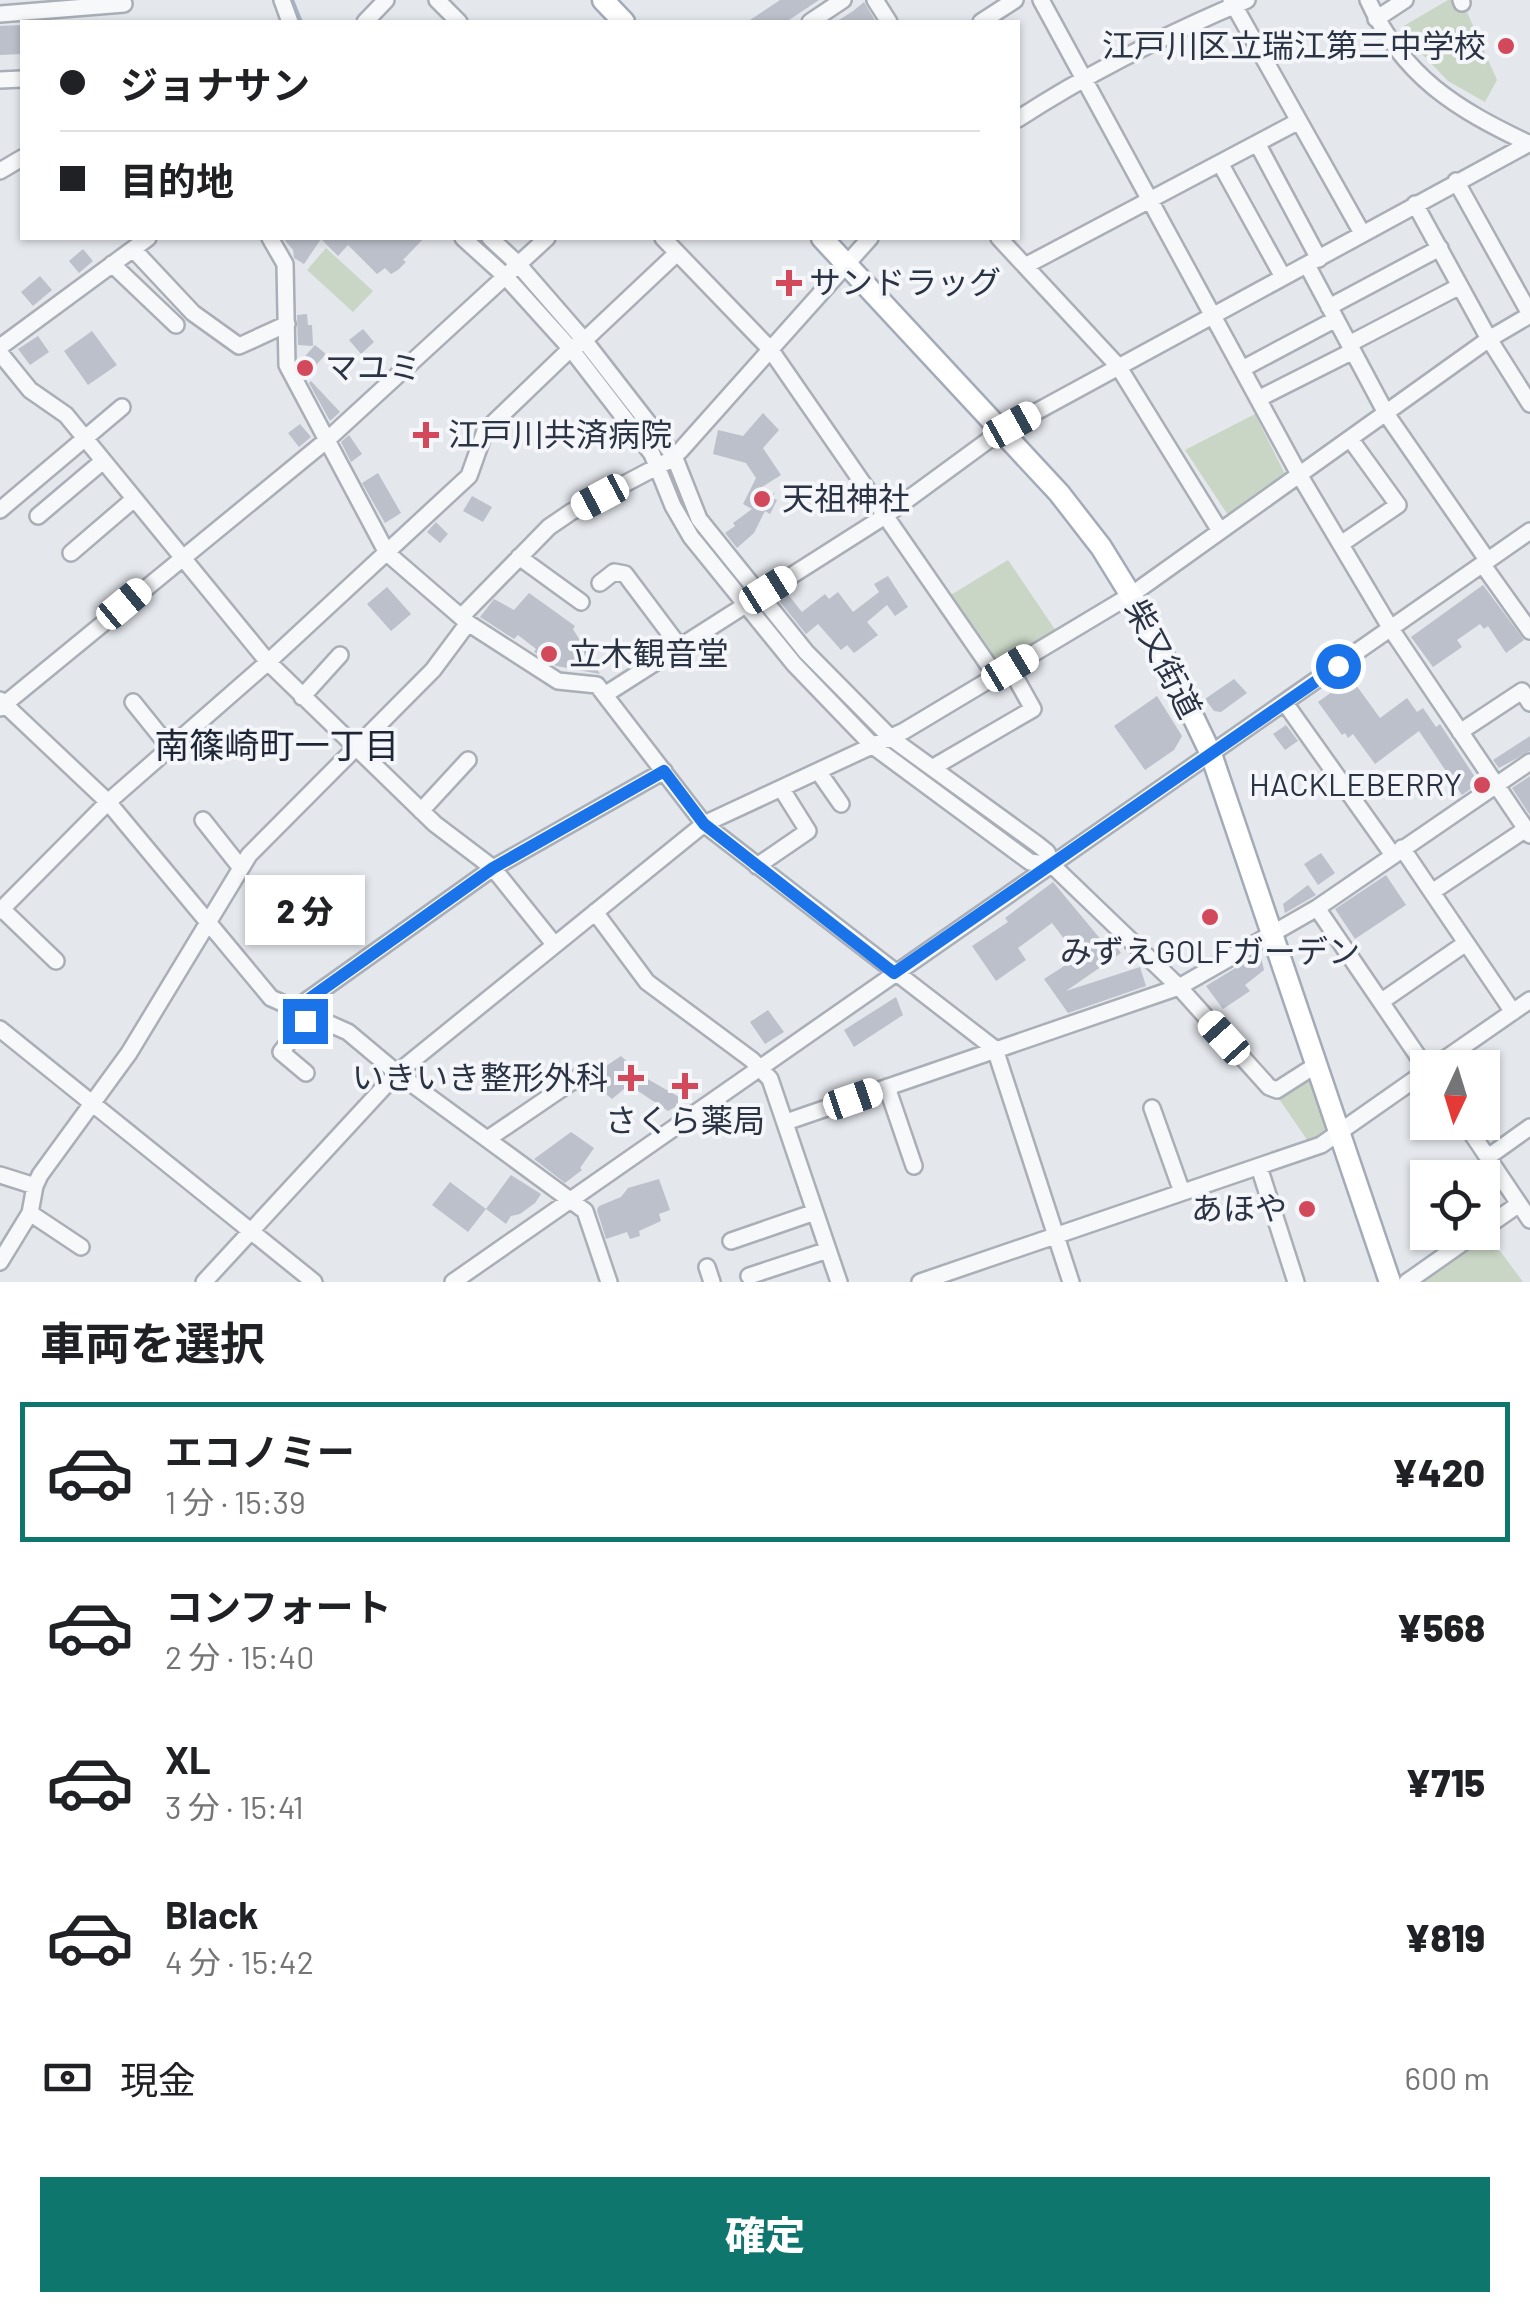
<!DOCTYPE html>
<html lang="ja">
<head>
<meta charset="utf-8">
<style>
	:root { --surface:#fff; --page:#f6f6f6; --text:#202124; --muted:#757577; --line:#e0e0e0; --accent:#0f766e }
	body { margin:0; font-family:Barlow,"Noto Sans JP",sans-serif; background:var(--page); color:var(--text); height:100vh; display:flex; flex-direction:column; font-size:38px; white-space:nowrap }
	* { box-sizing:border-box; margin:0 }
	p { font-size:32px; color:var(--muted) }
	.icon { flex:none; width:55px; height:55px; fill:none; stroke:currentColor; stroke-width:2; stroke-linecap:round; stroke-linejoin:round }
	.map { position:relative; height:1282px; overflow:hidden }
	.sheet { display:flex; flex-direction:column; background:var(--surface); flex:1 }
	.sheet>* { flex:none }
	.guide { position:absolute; left:20px; top:20px; width:1000px; height:220px; border-radius:0px; box-shadow:0 2px 8px #0004; display:grid; align-content:center; height:220px; padding:0 40px; background:var(--surface) }
	.needle { width:65px; rotate:184deg }
	.controls { position:absolute; left:1410px; top:1050px; display:grid; gap:20px }
	.controls a { display:grid; place-items:center; width:90px; height:90px; border-radius:0px; background:var(--surface); box-shadow:0 2px 8px #0004; font-size:50px }
	.end { position:absolute; width:45px; height:45px; margin:-22px; border:12px solid #1a73e8; background:#fff; box-shadow:0 0 0 5px #fff }
	.from { border-radius:50% }
	.bubble { position:absolute; height:70px; border-radius:0px; background:var(--surface); box-shadow:0 2px 8px #0004; font-size:32px; font-weight:800; line-height:70px; text-align:center }
	.car { position:absolute; width:30px; height:60px; margin:-30px -15px; border-radius:12px; box-shadow:0 0 8px 2px #0007; background:linear-gradient(#fff 24%,#345 0 40%,#fff 0 76%,#345 0 86%,#fff 0) }
	.guide b { display:flex; align-items:center; gap:35px; height:95px; font-size:38px }
	.guide b+b { border-top:2px solid var(--line) }
	.guide i { width:25px; height:25px; background:var(--text) }
	ul { padding:0; list-style:none }
	li { display:flex; align-items:center; gap:30px; height:140px; margin:0 20px 15px; padding:0 20px; border:5px solid transparent; border-radius:0px }
	li div { flex:1 }
	li b { display:block; font-size:38px }
	li em { font-style:normal; font-weight:800 }
	li.on { border-color:var(--accent) }
	li>.icon { width:90px; height:90px; stroke-width:1.5 }
	h2 { padding:0 40px; font-size:45px; line-height:120px }
	.pay { display:flex; align-items:center; gap:25px; height:110px; padding:0 40px; font-size:38px }
	.pay p { margin-inline-start:auto }
	.primary-button { display:flex; gap:20px; margin-top:auto; padding:20px 40px }
	.primary-button a { flex:1; height:115px; border-radius:0px; background:var(--accent); color:#fff; font-size:40px; font-weight:800; line-height:115px; text-align:center }
	.map>svg:first-child { display:block }
</style>
</head>
<body>
<div class="map">
<svg width="1530" height="1282" viewBox="0 0 1530 1282">
	<rect width="100%" height="100%" fill="#e4e7ec"/>
	<path fill="#c9d6c5" d="M1448,0h20l3,9 -4,3 30,68 -12,22 -37,-21 -47,-49 1,-5z
		M326,248l47,43 -20,21 -46,-42z
		M1255,414l31,62 -56,42 -45,-68z
		M1008,560l48,71 -55,31h-5l-47,-66z
		M1310,1074l17,53 -1,5 -16,12 -33,-48z
		M1489,1236l34,46h-103h1z"/>
	<g fill="none" stroke-linecap="round" stroke-linejoin="round">
		<path stroke="#9fb4cc" stroke-width="4" d="M292,0l9,22
			M477,238l30,28
			M514,273l43,49
			M610,388l26,31
			M666,469l25,50
			M727,566l22,28
			M755,602l31,40
			M815,675l51,48
			M968,803l64,49"/>
	</g>
	<path fill="#bbc0ca" d="M780,0h39l-33,22h-39z
		M864,2l12,20h-40l17,-11z
		M22,25v29l-22,1v-29z
		M283,238h141l-21,22 3,2 -8,8 -7,4 -6,-6 -8,6 -29,-29 -10,11 -17,-17 -17,25 -10,-6 -1,-8z
		M83,249l10,12 -14,12 -10,-12z
		M40,276l12,14 -19,16 -12,-14z
		M307,314l1,11h4l1,21 -15,-1 -1,-30z
		M363,329l11,13 -13,12 -12,-14z
		M92,331l25,34 -29,20 -24,-34z
		M38,336l11,16 -19,13 -12,-16z
		M315,345l11,9 -19,21 -8,-12z
		M311,381l29,31 -10,9 -21,-38z
		M763,413l16,17 -16,18 18,27 -24,15 13,6 5,-4 -3,6 5,2 -7,14 -5,-3 -11,22 -17,15 -12,-15 10,-7 -2,-3 19,-14 -9,-5 13,-26 -10,-15 -33,-9 5,-24 25,6z
		M300,424l11,13 -12,10 -11,-14z
		M349,435l13,19 -11,8 -10,-20z
		M378,473l23,40 -16,10 -23,-40z
		M472,496l20,11 -9,15 -20,-11z
		M436,522l12,12 -8,9 -13,-11z
		M888,576l20,31 -13,9 -8,-11 -20,17 11,13 -24,18 -7,-8 -6,5 -23,-26 -12,10 -29,-36 9,-6 16,20 23,-18 4,5 9,-7 15,20 26,-20 -5,-8z
		M1483,585l41,55 -18,13 -18,-27 -4,3 -4,-5 -23,16 5,7 -29,20 -22,-30z
		M387,587l24,27 -20,17 -24,-27z
		M529,593l46,33 -2,3 27,45 -44,-8 -22,-14 2,-3 -18,-14 -4,4 -34,-22 14,-18 20,11z
		M1351,678l29,40 27,-20 10,14 6,-4 13,19 4,-3 39,59 -17,12 -43,-64 -44,33 -22,-30 -5,4 -3,-5 -3,2 -24,-33z
		M1234,679l13,14 -26,19 -7,-1 -9,-12z
		M1157,696l25,40 -8,14 -29,20 -31,-44z
		M1286,725l12,16 -13,9 -12,-16z
		M1530,736v15l-31,17 -6,-8z
		M1530,776v39l-18,-27z
		M1321,853l14,20 -17,12 -14,-21z
		M1386,875l20,30 -51,34 -20,-30z
		M1053,882l50,60 7,-5 11,16 -55,38 74,-24 6,19 -78,27 -24,-34 34,-22 -26,-34 -34,25 8,12 -30,21 -24,-35 36,-24 -3,-4z
		M1308,885l8,10 -31,18 -2,-9z
		M1260,953l4,17 -19,15 5,6 -27,18 -17,-23z
		M896,997l7,18 -49,32 -10,-17z
		M768,1010l16,22 -19,12 -15,-22z
		M621,1056l23,21 42,24 -18,10 -39,-26 -17,14 -21,-17 6,-10z
		M571,1132l23,16 -14,20 2,2 -17,13 -31,-24z
		M511,1175l30,19 -6,9 -15,11 -9,2 -5,8 -20,-15z
		M659,1179l11,31 -11,4 2,7 -22,10 1,5 -10,3 -3,-7 -21,7 -9,-29 2,-4 22,-9 7,-9z
		M450,1182l36,27 -18,23 -36,-27z"/>
	<g fill="none" stroke-linecap="round" stroke-linejoin="round">
		<defs>
			<path id="minor" d="M282,0l8,22
				M437,0l22,22
				M875,0l14,22
				M1041,0l259,476 91,153 139,206
				M1231,0l131,233
				M1368,0c35,77 88,109 162,144
				M1461,0l1,3
				M0,14l124,-10
				M1376,19l29,-19
				M365,22l21,-22
				M810,22l33,-22
				M981,22l34,-22
				M0,80l22,-1
				M1018,119c73,-48 149,-85 229,-119
				M1257,143l62,116
				M1220,163l63,114
				M0,171l22,-13
				M1456,181l74,133
				M1415,204l74,135 41,65
				M270,238l15,26 2,101 100,188 81,70 90,58 39,4 107,139 291,225 76,233
				M463,238l42,38 66,73 81,105 21,52 18,31 103,127 79,82 157,116 22,3 -5,-13 -10,-8 -146,-106 -85,-86 -107,-133 -25,-63 -90,-116 -66,-76 -28,-26
				M663,238l107,111 226,327
				M999,238l119,128 102,165
				M133,249l60,64 46,33 48,-22
				M112,264l64,61
				M1307,265l80,150 101,146
				M1025,266l274,-145
				M1329,307l111,-59
				M1349,344l111,-58
				M0,347l148,-109
				M0,353l30,37 36,25 202,247 167,162 58,44 61,76
				M1242,369l94,-50
				M1258,399l95,-48
				M0,510l122,-103
				M38,516l65,-55
				M1341,544l57,-39 -47,-65
				M71,553l63,-54
				M519,557l62,45
				M1483,565l47,66
				M600,583l14,-11 11,2 54,72
				M461,617l88,-90 22,-15 97,-51 12,-10 190,-213
				M606,694l279,-178 116,-85 529,-288
				M302,697l38,-42
				M0,700l108,102 163,196 77,34 49,41 188,138 24,71
				M133,702l37,46
				M1285,703l108,152
				M0,708l327,-268 220,-202
				M1460,732l62,-41 8,12
				M932,768l101,-59 -23,-41
				M818,771l23,33
				M421,811l47,-51
				M203,820l38,48
				M1402,848l111,164
				M1052,865l127,122 90,100 8,3 39,-25
				M757,866l51,-35 -27,-43
				M1432,892l94,-63
				M1317,908l111,163
				M2,909l54,52
				M0,911l108,-109 160,-140 201,-186 16,-45 80,-77 25,-19 87,-82
				M595,912l52,70 105,78 18,19 69,203
				M1382,1001l84,-58
				M295,1009l198,-141 171,-97
				M0,1029l314,253
				M1432,1068l98,-68
				M306,1073l-25,-21 29,-37
				M887,1087l27,79
				M1152,1108l30,84
				M786,1122l393,-135 138,-79 213,-146
				M1464,1122l66,98
				M489,1138l97,-66
				M1488,1157l42,-30
				M1259,1167l37,115
				M0,1175l35,11
				M30,1213l51,34
				M1482,1230l37,-26
				M731,1241l84,-29
				M0,1262l30,-49 5,-27 5,-11 89,-122 120,-198 184,-185 35,-47
				M707,1267l5,15
				M749,1276l79,-26
				M204,1282l193,-209 307,-249 200,-93 227,-136 358,-256 41,-24
				M453,1282l1077,-751
				M920,1282l401,-137 107,-75
				M1407,1282l71,-50"/>
			<path id="major" d="M603,0l21,22
				M822,238l237,255 42,54 47,76 63,131 179,528"/>
		</defs>
		<use href="#minor" stroke="#a9aeb7" stroke-width="20"/>
		<use href="#major" stroke="#a3abb8" stroke-width="25"/>
		<use href="#minor" stroke="#f7f8fa" stroke-width="15"/>
		<use href="#major" stroke="#fff" stroke-width="20"/>
	</g>
	<g fill="none" stroke-linecap="round" stroke-linejoin="round">
		<path stroke="#1a73e8" stroke-width="12" d="M305,1021l5,-6 -15,-6 198,-141 171,-97 40,53 190,149 444,-307"/>
	</g>
	<g fill="#d1495b" stroke="#f4f6f9" stroke-width="4">
		<circle cx="1506" cy="46" r="10"/>
		<path d="M784 268h10v10h10v10h-10v10h-10v-10h-10v-10h10z"/>
		<circle cx="305" cy="368" r="10"/>
		<path d="M421 420h10v10h10v10h-10v10h-10v-10h-10v-10h10z"/>
		<circle cx="762" cy="499" r="10"/>
		<circle cx="549" cy="654" r="10"/>
		<circle cx="1482" cy="785" r="10"/>
		<circle cx="1210" cy="917" r="10"/>
		<path d="M626 1063h10v10h10v10h-10v10h-10v-10h-10v-10h10z"/>
		<path d="M680 1071h10v10h10v10h-10v10h-10v-10h-10v-10h10z"/>
		<circle cx="1307" cy="1209" r="10"/>
	</g>
	<g text-anchor="middle" stroke-width="8" stroke-linejoin="round" paint-order="stroke">
		<g font-size="32" fill="#2b3445" stroke="#f4f6f9" text-anchor="start">
			<text x="1486" y="57" text-anchor="end">江戸川区立瑞江第三中学校</text>
			<text x="809" y="294">サンドラッグ</text>
			<text x="325" y="379">マユミ</text>
			<text x="448" y="446">江戸川共済病院</text>
			<text x="782" y="510">天祖神社</text>
			<text x="569" y="665">立木観音堂</text>
			<text x="1462" y="796" text-anchor="end">HACKLEBERRY</text>
			<text x="1210" y="963" text-anchor="middle">みずえGOLFガーデン</text>
			<text x="608" y="1089" text-anchor="end">いきいき整形外科</text>
			<text x="685" y="1132" text-anchor="middle">さくら薬局</text>
			<text x="1287" y="1220" text-anchor="end">あほや</text>
		</g>
		<g font-size="32" fill="#2b3445" stroke="#f4f6f9">
			<text transform="translate(1163 659) rotate(63)" y="11">柴又街道</text>
		</g>
		<g font-size="35" fill="#1d2536" stroke="#f4f6f9">
			<text x="277" y="758">南篠崎町一丁目</text>
		</g>
	</g>
</svg>
<div class="controls">
<a><svg class="needle" viewBox="-14 -14 28 28"><path d="M0-13l5 13h-10z" fill="#e53935"/><path d="M0 13l5-13h-10z" fill="#757577"/></svg></a>
<a><svg class="icon" aria-label="locate" viewBox="0 0 24 24"><circle cx="12" cy="12" r="6"/><path d="M12 2v4M12 18v4M2 12h4M18 12h4"/></svg></a>
</div>
<i class="end from" style="left:1338px;top:666px"></i>
<i class="end" style="left:305px;top:1021px"></i>
<div class="bubble" style="left:245px;top:875px;width:120px">2 分</div>
<i class="car" style="left:1012px;top:425px;rotate:61deg"></i>
<i class="car" style="left:600px;top:497px;rotate:242deg"></i>
<i class="car" style="left:768px;top:590px;rotate:58deg"></i>
<i class="car" style="left:124px;top:604px;rotate:50deg"></i>
<i class="car" style="left:1010px;top:668px;rotate:59deg"></i>
<i class="car" style="left:1224px;top:1038px;rotate:318deg"></i>
<i class="car" style="left:853px;top:1099px;rotate:71deg"></i>
<div class="guide">
<b><i class="from"></i>ジョナサン</b>
<b><i></i>目的地</b>
</div>
</div>
<section class="sheet">
<h2>車両を選択</h2>
<ul>
<li class="on"><svg class="icon" aria-label="car" viewBox="0 0 24 24"><path d="M5 17H2v-5l4-1 3-4h7l3 4 3 1v5h-3M9 17h6M6 11h13"/><circle cx="7" cy="17" r="2"/><circle cx="17" cy="17" r="2"/></svg><div><b>エコノミー</b><p>1 分 · 15:39</p></div><em>¥420</em></li>
<li><svg class="icon" aria-label="car" viewBox="0 0 24 24"><path d="M5 17H2v-5l4-1 3-4h7l3 4 3 1v5h-3M9 17h6M6 11h13"/><circle cx="7" cy="17" r="2"/><circle cx="17" cy="17" r="2"/></svg><div><b>コンフォート</b><p>2 分 · 15:40</p></div><em>¥568</em></li>
<li><svg class="icon" aria-label="car" viewBox="0 0 24 24"><path d="M5 17H2v-5l4-1 3-4h7l3 4 3 1v5h-3M9 17h6M6 11h13"/><circle cx="7" cy="17" r="2"/><circle cx="17" cy="17" r="2"/></svg><div><b>XL</b><p>3 分 · 15:41</p></div><em>¥715</em></li>
<li><svg class="icon" aria-label="car" viewBox="0 0 24 24"><path d="M5 17H2v-5l4-1 3-4h7l3 4 3 1v5h-3M9 17h6M6 11h13"/><circle cx="7" cy="17" r="2"/><circle cx="17" cy="17" r="2"/></svg><div><b>Black</b><p>4 分 · 15:42</p></div><em>¥819</em></li>
</ul>
<div class="pay"><svg class="icon" aria-label="cash" viewBox="0 0 24 24"><path d="M3 7h18v10H3z"/><circle cx="12" cy="12" r="2"/></svg>現金<p>600 m</p></div>
<div class="primary-button"><a>確定</a></div>
</section>
</body>
</html>
